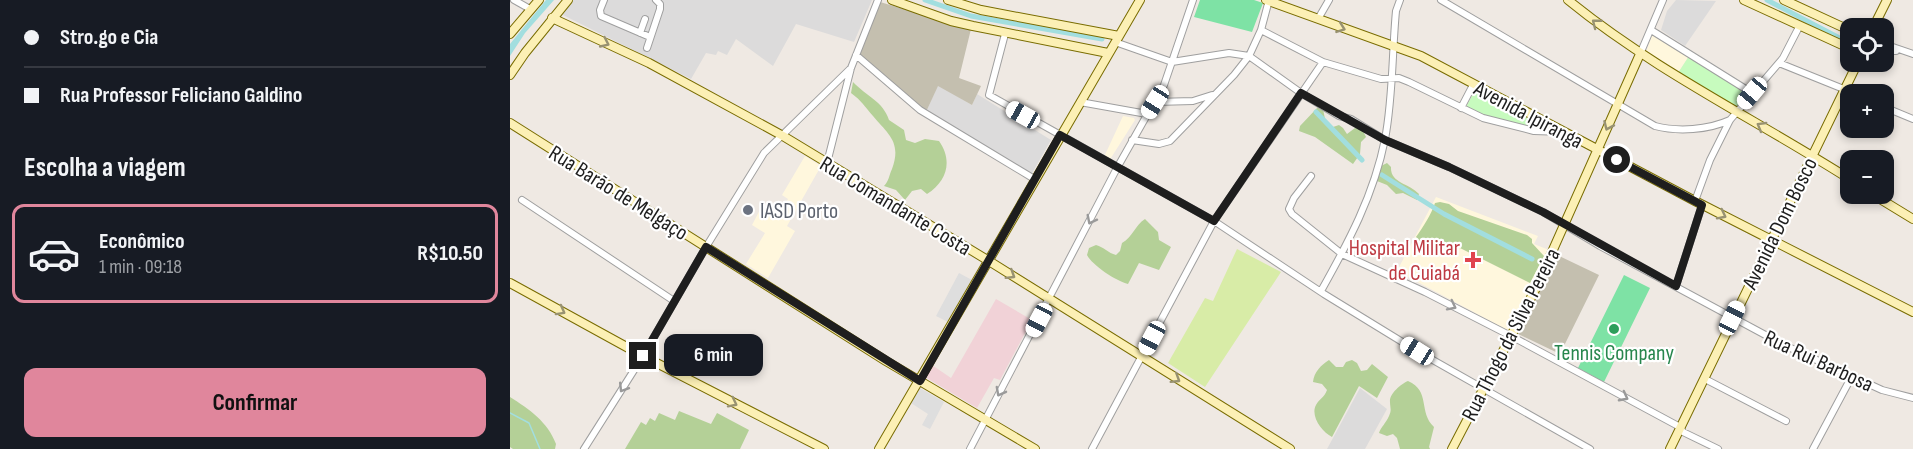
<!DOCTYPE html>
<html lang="pt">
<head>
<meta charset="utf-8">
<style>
	:root { --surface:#171b24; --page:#242831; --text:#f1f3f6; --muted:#9ea1a6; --line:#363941; --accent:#e0869c }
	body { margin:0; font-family:"Sofia Sans Condensed",sans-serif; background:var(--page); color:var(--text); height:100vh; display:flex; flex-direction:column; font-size:22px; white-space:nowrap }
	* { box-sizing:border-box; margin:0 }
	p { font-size:20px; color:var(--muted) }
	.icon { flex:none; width:33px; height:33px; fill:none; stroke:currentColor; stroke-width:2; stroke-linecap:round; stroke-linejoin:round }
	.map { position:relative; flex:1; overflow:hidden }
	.panel { display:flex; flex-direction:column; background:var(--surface); width:510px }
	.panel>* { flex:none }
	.banner { display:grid; align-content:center; height:132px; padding:0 24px; background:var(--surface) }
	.tools { position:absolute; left:1330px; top:18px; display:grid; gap:12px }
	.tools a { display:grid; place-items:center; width:54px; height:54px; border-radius:12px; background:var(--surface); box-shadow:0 3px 9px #0003; font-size:30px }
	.end { position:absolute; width:27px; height:27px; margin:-14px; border:8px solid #1e1e1e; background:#fff; box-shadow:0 0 0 3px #fff }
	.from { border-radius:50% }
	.bubble { position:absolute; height:42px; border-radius:12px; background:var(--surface); box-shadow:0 3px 9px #0003; font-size:20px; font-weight:700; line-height:42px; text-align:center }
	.car { position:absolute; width:18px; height:36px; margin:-18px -9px; border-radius:8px; box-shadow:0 0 4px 2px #0007; background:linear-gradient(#fff 24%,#345 0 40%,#fff 0 76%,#345 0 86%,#fff 0) }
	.banner b { display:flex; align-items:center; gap:21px; height:57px; font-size:22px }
	.banner b+b { border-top:2px solid var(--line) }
	.banner i { width:15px; height:15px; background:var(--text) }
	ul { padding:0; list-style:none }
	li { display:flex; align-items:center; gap:18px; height:99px; margin:0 12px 9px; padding:0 12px; border:3px solid var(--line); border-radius:12px }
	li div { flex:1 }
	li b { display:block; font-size:22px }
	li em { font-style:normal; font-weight:700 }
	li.active { border-color:var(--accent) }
	li>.icon { width:54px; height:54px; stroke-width:1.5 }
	h2 { padding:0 24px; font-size:27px; line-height:72px }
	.cta { display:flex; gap:12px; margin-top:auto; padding:12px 24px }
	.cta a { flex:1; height:69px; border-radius:12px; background:var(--accent); color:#111; font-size:24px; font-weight:700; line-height:69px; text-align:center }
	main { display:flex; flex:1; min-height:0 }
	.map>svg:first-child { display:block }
</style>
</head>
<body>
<main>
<section class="panel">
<div class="banner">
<b><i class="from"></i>Stro.go e Cia</b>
<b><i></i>Rua Professor Feliciano Galdino</b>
</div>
<h2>Escolha a viagem</h2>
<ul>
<li class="active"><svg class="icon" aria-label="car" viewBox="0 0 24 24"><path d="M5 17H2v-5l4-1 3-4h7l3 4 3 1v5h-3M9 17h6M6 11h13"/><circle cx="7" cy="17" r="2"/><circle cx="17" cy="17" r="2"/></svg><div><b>Econômico</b><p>1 min · 09:18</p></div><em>R$10.50</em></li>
</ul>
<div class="cta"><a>Confirmar</a></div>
</section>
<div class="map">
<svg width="1403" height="449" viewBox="0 0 1403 449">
	<rect width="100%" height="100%" fill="#efe9e3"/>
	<path fill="#dcdbdb" d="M58,0h304l-18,42 -58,-18 -23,42 -37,-27 -9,16 -9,-4 -2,4 -10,-2 -15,26 -130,-65z
		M1166,0l40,1 -31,45 -24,-16 6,-19z
		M428,85l34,20 5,-11 74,46 -20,35 -105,-63z
		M850,388l27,21 -22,40h-38z"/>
	<path fill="#f1d2d7" d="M486,299l36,21 -32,60 -6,-2 -17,30 -52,-31 7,-12 19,13z"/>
	<path fill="#fff7dd" d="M1143,33l36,23 -11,17 -32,-21z
		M613,116l11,2 1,2 -26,41 -5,-4z
		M295,156l16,10 -34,60 8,5 -27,47 -22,-14 19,-31 -13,-8 10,-19 16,10 10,-17 -6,-4z
		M926,197l102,39 -4,8 15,6 -40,81 -112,-60z"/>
	<path fill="#c4bfaf" d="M370,2l91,27 -12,49 22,8 -9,19 -34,-19 -12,26 -69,-57z
		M1045,254l44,21 -39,79 -44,-21z"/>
	<path fill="#d8eca7" d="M727,249l44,23 -76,115 -37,-24 37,-65 8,3z"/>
	<path fill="#b4d097" d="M343,82c13,14 30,19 36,38l15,10 2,10 9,3 10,-4 14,2c14,20 8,40 -12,53l-6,-5 -9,2 -7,9 -9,-10 -12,-4c5,-5 5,-11 8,-17 10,-27 -4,-35 -19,-53 -9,-10 -11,-15 -22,-23z
		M808,107l5,2 2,10 8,8 6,-2 4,3 4,6 8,-6 7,1 4,8 -5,5 -1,12 -7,10 -38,-27 -16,-6 1,-5z
		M877,163l4,4c-1,16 18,16 28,27l-2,6 -14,-7 -7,1 -9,-9 -10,-4 4,-15z
		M930,202l9,2 9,7 69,24 5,4v4l12,13 -14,27 -72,-36 -11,-4 -18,8 -13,-14c7,-10 15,-22 19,-34z
		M635,219l13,13 1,8 12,7 -12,23 -20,-7 -11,21c-12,-3 -36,-19 -41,-29l2,-7 7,-3c8,2 12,8 20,10l4,-4 2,-8c11,-6 13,-18 23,-24z
		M819,360l7,7h7l3,-5 6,-2 5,3 4,8 6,-1 5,-6 16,13 -11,21 -18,-12 -27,51c-10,-5 -22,-21 -16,-32 3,-6 8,-7 11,-15l-5,-6 -9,-2c1,-10 8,-17 16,-22z
		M898,381c23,10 10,31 26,46l-5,20 1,2h-30l-3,-11 -4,-4 -6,2 -8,-3c2,-6 7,-10 10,-17 3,-6 1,-8 1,-14 -1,-8 11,-18 18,-21z
		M0,397c19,12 38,25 46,47l-1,5h-42l-3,-2z
		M169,411l32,13 6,-11 32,17 -9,19h-115l16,-27 5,3 4,-7 5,3 4,-8 16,7z"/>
	<path fill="#c7fbbe" d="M1179,56l59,36 -11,16 -59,-35z
		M965,90l72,39c-27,0 -56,-11 -81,-22z"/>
	<path fill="#7ee2a5" d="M690,0h54l9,3 -11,29 -58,-15z
		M1114,275l26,13 -46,94 -26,-14z"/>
	<path fill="#dedede" d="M449,273l13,7 -24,42 -12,-6z
		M410,388l24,14 -14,27 -8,-4 6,-11 -17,-11z"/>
	<path fill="#a2dedf" d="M36,0h8l-29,33 -15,23v-12z"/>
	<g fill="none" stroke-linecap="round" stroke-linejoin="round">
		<path stroke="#a2dedf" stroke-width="1.5" d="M0,413l19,10 11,26"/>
		<path stroke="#a2dedf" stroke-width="5" d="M415,0l46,16 131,23
			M1257,0l84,44
			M806,112l46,48
			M872,175l62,39 88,45"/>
		<defs>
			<path id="street" d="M4,0l16,9
				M94,0l-4,10 1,6 49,21
				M931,0l214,126c23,6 53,4 75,-6
				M808,19l11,-19
				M751,30l62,32 58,17 18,-1 10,4 74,36 51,13 29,1
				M1141,30l101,63
				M130,33l5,-14
				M495,34l-16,61 225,126 110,73 93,57 173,98
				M605,42l57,20 57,-9 20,3 52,37 38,23 12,3 34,21 64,27 94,45 57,34 184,99 98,45 31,8
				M1374,44l29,10
				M137,48l13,-39v-5l-4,-4
				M1374,51h12
				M1130,54l23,-54
				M346,55l64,55 116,70
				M1269,63l77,31
				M570,102l67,12
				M645,102l38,-1 19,-6
				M1374,107l29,12
				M951,108l12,-23
				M622,140l27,4 11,-3 64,-66 15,-19 12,-26 8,-30
				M317,163l24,-95 27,-68
				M801,176l-17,22 -5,11 3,5 50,40 83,38 86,44 169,91 3,5 35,17
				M12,200l152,101
				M1185,201l15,-41 20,-40 53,-62 16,-31
				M1166,286l26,-81
				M811,291c27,-48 53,-96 64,-152 8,-41 7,-86 11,-128l4,-11
				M1195,379l81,42
				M74,449l59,-93 63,-109 58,-94 87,-85
				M460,449l147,-281 47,-83 29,-85
				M582,449l122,-228 109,-159
				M1303,449l39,-73"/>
			<path id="secondary" d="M382,0l59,21 22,5 135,27
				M438,0l33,10 138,26
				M756,0l155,56 274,145 218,111
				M1058,0c87,71 189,120 283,180
				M1234,0l107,49
				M1274,0l67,31
				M42,18l97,45 134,73 206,125 301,188
				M1363,28l14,-28
				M0,34l29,-34
				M0,75l15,-22 43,-53
				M0,123l376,238 149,88
				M1362,194l41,25
				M0,283l133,73 181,93
				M369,449l261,-449
				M942,449l84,-161 104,-234
				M1160,449l188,-387"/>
		</defs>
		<use href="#street" stroke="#9f9f9f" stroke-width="8"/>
		<use href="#secondary" stroke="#796c01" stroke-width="10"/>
		<use href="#street" stroke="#fff" stroke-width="6"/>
		<use href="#secondary" stroke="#fcf0b5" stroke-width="8"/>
	</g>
	<defs><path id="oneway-chevron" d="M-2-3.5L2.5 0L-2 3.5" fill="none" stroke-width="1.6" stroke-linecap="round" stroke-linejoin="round" transform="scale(1.5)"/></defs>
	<g stroke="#989271">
		<use href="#oneway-chevron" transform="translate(1086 23) rotate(-142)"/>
		<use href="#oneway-chevron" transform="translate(831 28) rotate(20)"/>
		<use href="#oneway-chevron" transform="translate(95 43) rotate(25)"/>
		<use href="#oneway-chevron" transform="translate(1098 126) rotate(114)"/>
		<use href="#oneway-chevron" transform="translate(1251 126) rotate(-150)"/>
		<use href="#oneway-chevron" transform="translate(1212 215) rotate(27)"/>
		<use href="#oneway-chevron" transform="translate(501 275) rotate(32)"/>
		<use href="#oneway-chevron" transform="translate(51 311) rotate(29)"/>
		<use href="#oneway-chevron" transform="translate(666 379) rotate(32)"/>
		<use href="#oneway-chevron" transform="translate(223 403) rotate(27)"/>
	</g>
	<g stroke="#9a9a9a">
		<use href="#oneway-chevron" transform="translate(581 220) rotate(117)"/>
		<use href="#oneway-chevron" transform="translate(942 306) rotate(27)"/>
		<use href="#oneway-chevron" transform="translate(113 388) rotate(122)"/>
		<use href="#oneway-chevron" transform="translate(490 392) rotate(118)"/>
		<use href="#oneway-chevron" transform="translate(1114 397) rotate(28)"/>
	</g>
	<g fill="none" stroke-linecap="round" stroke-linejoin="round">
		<path stroke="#1e1e1e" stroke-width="8" d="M133,356l63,-109 214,134 140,-246 154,86 87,-128 84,47 64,27 94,45 133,74 26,-81 -85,-45"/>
	</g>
	<circle fill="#6b7280" stroke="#fff" stroke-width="2" cx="238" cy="210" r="6"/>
	<path fill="#e0444e" stroke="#fff" stroke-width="2" d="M960 251h6v6h6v6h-6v6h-6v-6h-6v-6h6z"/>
	<circle fill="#2e9e5b" stroke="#fff" stroke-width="2" cx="1104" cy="329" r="6"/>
	<g text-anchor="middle" stroke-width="4.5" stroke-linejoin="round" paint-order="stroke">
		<g font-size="22" fill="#1e1e1e" stroke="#fff">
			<text transform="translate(1019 114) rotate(28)" y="8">Avenida Ipiranga</text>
			<text transform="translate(109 192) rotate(32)" y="8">Rua Barão de Melgaço</text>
			<text transform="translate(386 205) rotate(31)" y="8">Rua Comandante Costa</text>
			<text transform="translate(1269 223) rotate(-64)" y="8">Avenida Dom Bosco</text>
			<text transform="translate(1000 334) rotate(-63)" y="8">Rua Thogo da Silva Pereira</text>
			<text transform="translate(1309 360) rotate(25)" y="8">Rua Rui Barbosa</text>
		</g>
		<g font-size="22" fill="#5b616d" stroke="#fff" text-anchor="start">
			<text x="250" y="218">IASD Porto</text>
		</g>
		<g font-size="22" fill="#be3a42" stroke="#fff" text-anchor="end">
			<text x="950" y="255">Hospital Militar<tspan x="950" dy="25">de Cuiabá</tspan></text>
		</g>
		<g font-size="22" fill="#27864d" stroke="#fff">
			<text x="1104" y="360">Tennis Company</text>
		</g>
	</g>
</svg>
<div class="tools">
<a><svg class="icon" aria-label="locate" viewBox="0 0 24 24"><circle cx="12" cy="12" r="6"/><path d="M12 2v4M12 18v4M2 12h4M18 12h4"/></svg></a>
<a>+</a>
<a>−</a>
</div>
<i class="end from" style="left:1107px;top:160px"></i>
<i class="end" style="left:133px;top:356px"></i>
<div class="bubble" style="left:154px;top:334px;width:99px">6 min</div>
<i class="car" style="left:1242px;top:93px;rotate:220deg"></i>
<i class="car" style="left:645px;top:102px;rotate:212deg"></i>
<i class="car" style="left:513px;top:115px;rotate:299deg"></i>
<i class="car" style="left:1222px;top:318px;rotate:26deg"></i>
<i class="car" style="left:529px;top:320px;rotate:208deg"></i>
<i class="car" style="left:642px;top:338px;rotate:208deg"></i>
<i class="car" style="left:907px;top:351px;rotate:302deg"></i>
</div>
</main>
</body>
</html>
